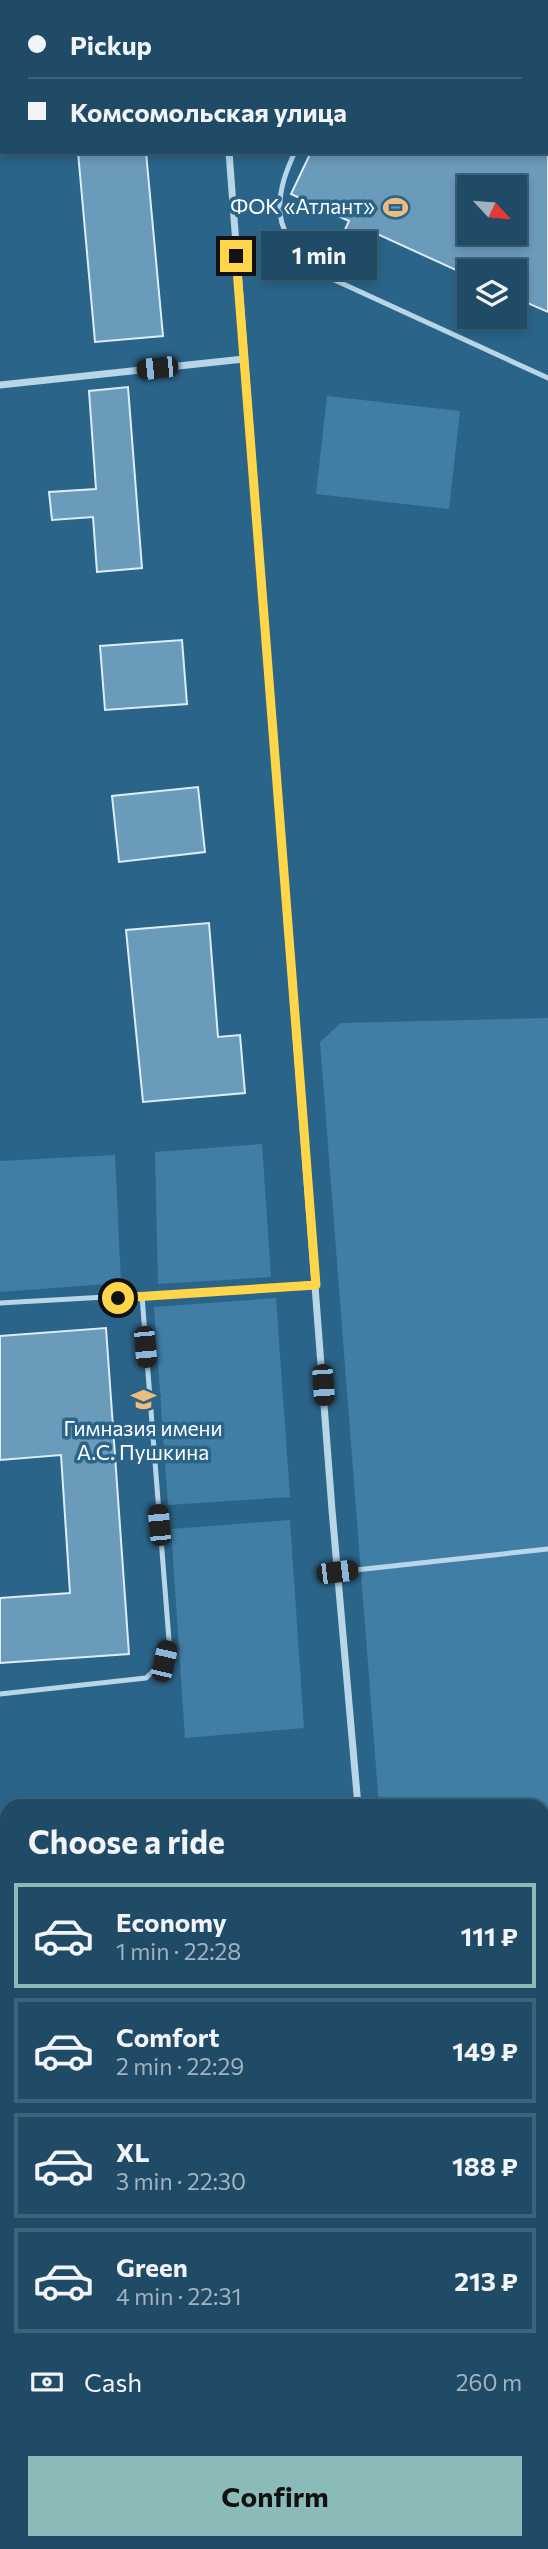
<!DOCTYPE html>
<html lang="en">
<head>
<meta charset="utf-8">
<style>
	:root { --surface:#204b67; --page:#28526d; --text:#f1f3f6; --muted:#a2b3c0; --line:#3d637b; --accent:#8bbbb9 }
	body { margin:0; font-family:Commissioner,sans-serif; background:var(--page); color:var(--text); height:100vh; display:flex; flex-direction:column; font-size:26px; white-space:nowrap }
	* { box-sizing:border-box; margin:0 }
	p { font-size:23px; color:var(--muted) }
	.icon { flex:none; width:38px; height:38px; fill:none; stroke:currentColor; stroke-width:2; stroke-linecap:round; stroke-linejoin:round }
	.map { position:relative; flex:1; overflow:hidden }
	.drawer { position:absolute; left:0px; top:1799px; width:550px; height:751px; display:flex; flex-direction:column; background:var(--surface); border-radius:21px 21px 0 0; box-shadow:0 4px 10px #0003,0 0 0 2px var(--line) }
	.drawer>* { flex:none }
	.top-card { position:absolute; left:0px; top:0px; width:550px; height:154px; box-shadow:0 4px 10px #0003,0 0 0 2px var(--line); display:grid; align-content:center; height:154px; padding:0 28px; background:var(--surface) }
	.needle { width:46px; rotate:116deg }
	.controls { position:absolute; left:457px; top:175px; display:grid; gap:14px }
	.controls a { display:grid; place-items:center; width:70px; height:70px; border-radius:0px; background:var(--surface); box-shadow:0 4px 10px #0003,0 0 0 2px var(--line); font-size:35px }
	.end { position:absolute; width:32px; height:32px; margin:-16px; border:9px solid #ffd54a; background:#111; box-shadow:0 0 0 4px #111 }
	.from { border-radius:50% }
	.bubble { position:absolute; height:49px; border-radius:0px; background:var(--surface); box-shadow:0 4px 10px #0003,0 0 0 2px var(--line); font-size:23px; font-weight:700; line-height:49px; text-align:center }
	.car { position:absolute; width:21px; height:42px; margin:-21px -10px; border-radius:9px; box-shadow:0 0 5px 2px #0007; background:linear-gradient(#222 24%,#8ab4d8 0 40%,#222 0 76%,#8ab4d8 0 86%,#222 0) }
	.top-card b { display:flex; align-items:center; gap:24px; height:66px; font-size:26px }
	.top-card b+b { border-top:2px solid var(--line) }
	.top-card i { width:18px; height:18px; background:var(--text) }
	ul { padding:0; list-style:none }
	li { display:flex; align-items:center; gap:21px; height:105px; margin:0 14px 10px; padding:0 14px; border:4px solid var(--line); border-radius:0px }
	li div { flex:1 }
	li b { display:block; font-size:26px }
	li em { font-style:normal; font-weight:700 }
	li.selected { border-color:var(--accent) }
	li>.icon { width:63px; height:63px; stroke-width:1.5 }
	h2 { padding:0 28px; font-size:32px; line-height:84px }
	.pay { display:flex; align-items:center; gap:18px; height:77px; padding:0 28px; font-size:26px }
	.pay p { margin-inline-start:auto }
	.action { display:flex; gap:14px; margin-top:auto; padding:14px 28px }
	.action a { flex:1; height:80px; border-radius:0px; background:var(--accent); color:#111; font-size:28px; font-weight:700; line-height:80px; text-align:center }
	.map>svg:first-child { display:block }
</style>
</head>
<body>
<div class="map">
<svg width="548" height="2549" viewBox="0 0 548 2549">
	<rect width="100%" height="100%" fill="#2b6489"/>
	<path fill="#407ea5" d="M327,396l133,15 -11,98 -133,-15z
		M548,1018v1509l-5,4 -1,-725h-163l-59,-764 21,-19z
		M262,1144l9,133 -113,7 -3,-132z
		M115,1155l6,128 -121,9v-131z
		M276,1298l14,199 -122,8 -14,-198z
		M290,1520l14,208 -119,10 -14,-209z
		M396,2543h129l-19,6h-107z"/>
	<path fill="#678ca4" stroke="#add3e8" stroke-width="2" d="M0,2517l7,1v25h68l17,6h-92z"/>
	<path fill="#6b9bbb" stroke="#dcedf7" stroke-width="2" fill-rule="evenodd" d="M78,152h68l17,184 -68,6z
		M311,152h237v160l-34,-15v-26h-45v5l-96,-44v24h-40l16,-35 -58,-27zM469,187h45v46h-45z
		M128,387l14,181 -45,4 -4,-55 -41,3 -3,-28 47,-3 -7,-98z
		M182,640l5,64 -82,6 -5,-64z
		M198,787l7,65 -86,10 -7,-66z
		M209,923l9,114 22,-2 5,58 -102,9 -17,-172z
		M106,1328l23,326 -129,9v-65l70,-5 -9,-138 -61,5v-124z"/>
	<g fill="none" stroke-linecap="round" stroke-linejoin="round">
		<path stroke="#b8d6e8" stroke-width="5" d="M477,0l4,2
			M370,2l1,-2
			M0,6l2,-1
			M295,152c-28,57 -18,90 33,125l220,101
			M0,1303l316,-18
			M337,1572l211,-23
			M0,1694l146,-16 18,-17 5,-21 -27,-344"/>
		<path stroke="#b8d6e8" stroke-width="7" d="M221,2v-2
			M229,152l103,1358 26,296
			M0,385l244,-26
			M0,2176l7,-1"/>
	</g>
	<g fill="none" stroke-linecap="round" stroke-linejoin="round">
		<path stroke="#ffd54a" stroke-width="9" d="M118,1298l198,-13 -80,-1029"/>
	</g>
	<defs>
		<symbol id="stadium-bare" viewBox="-9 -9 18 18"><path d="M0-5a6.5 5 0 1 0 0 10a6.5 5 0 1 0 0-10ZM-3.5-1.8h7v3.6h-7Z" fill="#efbc80" stroke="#2b6489" stroke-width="2.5" paint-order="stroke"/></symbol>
		<symbol id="school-bare" viewBox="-9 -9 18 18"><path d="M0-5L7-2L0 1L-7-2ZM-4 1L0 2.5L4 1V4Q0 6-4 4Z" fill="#efbc80" stroke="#2b6489" stroke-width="2.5" paint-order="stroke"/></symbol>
	</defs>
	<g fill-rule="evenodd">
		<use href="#stadium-bare" x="378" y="190" width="35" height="35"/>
		<use href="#school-bare" x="126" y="1382" width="35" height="35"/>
	</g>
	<g text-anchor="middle" stroke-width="7" stroke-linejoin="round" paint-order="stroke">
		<g font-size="21" fill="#fff" stroke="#2b6489" text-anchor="end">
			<text x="375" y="214">ФОК «Атлант»</text>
			<text x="143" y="1436" text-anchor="middle">Гимназия имени<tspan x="143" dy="24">А.С. Пушкина</tspan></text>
		</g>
	</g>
</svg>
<div class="controls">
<a><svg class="needle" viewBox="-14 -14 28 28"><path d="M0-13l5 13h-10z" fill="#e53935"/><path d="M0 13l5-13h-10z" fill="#a2b3c0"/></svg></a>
<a><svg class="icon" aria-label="layers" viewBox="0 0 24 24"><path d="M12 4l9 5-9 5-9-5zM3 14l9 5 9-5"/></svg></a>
</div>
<i class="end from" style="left:118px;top:1298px"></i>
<i class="end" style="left:236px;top:256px"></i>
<div class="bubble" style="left:261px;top:231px;width:116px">1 min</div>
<i class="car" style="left:157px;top:368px;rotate:264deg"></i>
<i class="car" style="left:145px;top:1347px;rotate:175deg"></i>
<i class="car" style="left:323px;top:1385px;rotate:176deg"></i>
<i class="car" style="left:159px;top:1525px;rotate:355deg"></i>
<i class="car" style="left:337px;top:1572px;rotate:83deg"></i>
<i class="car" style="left:164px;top:1661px;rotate:13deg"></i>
<div class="top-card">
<b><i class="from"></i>Pickup</b>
<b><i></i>Комсомольская улица</b>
</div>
<section class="drawer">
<h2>Choose a ride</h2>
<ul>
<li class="selected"><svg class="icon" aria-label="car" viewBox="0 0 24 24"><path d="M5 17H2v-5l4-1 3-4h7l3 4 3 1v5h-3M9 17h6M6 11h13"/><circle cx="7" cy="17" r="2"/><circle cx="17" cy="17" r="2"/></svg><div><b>Economy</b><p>1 min · 22:28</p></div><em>111 ₽</em></li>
<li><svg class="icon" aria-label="car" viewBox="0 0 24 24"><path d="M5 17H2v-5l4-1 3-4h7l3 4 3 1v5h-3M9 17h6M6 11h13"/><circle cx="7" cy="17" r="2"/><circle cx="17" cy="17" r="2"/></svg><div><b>Comfort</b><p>2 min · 22:29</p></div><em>149 ₽</em></li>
<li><svg class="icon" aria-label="car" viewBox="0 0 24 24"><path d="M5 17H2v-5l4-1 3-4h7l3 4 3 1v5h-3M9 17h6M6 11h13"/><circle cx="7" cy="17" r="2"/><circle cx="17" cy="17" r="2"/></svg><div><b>XL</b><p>3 min · 22:30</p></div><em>188 ₽</em></li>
<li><svg class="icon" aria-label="car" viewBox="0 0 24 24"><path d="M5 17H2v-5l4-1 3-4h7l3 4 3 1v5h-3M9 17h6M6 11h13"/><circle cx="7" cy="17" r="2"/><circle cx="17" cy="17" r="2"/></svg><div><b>Green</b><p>4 min · 22:31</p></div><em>213 ₽</em></li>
</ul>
<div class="pay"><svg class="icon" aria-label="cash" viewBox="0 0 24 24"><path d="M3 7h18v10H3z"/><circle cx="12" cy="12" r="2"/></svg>Cash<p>260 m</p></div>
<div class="action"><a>Confirm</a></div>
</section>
</div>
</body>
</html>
